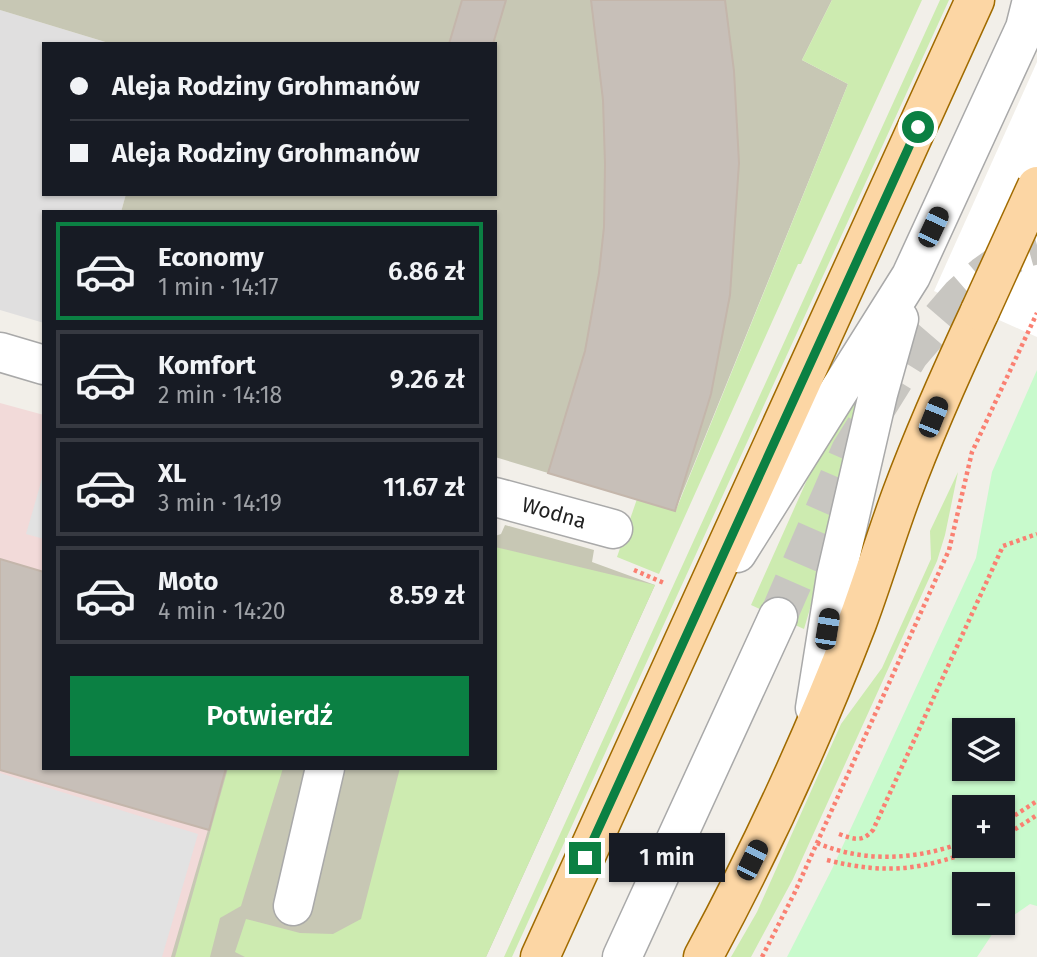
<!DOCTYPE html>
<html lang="pl">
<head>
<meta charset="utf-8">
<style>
	:root { --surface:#171b24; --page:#20242c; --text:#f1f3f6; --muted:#9ea1a6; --line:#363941; --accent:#0b8043 }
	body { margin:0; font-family:"Fira Sans",sans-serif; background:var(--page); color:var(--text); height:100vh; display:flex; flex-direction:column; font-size:26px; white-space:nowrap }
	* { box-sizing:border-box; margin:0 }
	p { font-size:23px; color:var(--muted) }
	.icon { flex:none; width:38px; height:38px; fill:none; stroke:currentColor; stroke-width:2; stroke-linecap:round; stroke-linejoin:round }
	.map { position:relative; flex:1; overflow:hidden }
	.side { position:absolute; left:42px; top:210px; width:455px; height:560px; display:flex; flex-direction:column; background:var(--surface); border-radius:0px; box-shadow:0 2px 5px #0004 }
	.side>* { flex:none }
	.banner { position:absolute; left:42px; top:42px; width:455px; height:154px; border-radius:0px; box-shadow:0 2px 5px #0004; display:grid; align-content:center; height:154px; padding:0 28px; background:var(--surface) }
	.fabs { position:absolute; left:952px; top:718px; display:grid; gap:14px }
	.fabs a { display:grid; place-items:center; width:63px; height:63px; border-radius:0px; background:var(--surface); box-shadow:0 2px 5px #0004; font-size:35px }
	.end { position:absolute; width:32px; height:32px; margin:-16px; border:9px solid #0b8043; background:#fff; box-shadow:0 0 0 4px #fff }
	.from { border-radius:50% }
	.bubble { position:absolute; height:49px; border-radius:0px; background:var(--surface); box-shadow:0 2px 5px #0004; font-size:23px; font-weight:600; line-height:49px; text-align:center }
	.car { position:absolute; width:21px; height:42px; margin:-21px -10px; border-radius:9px; box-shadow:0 0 5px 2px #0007; background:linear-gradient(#222 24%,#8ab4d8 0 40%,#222 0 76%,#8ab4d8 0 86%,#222 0) }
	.banner b { display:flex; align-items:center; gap:24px; height:66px; font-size:26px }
	.banner b+b { border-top:2px solid var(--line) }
	.banner i { width:18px; height:18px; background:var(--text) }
	ul { padding:12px 0 0; list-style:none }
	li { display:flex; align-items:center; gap:21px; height:98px; margin:0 14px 10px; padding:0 14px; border:4px solid var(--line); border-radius:0px }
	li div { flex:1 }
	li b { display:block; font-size:26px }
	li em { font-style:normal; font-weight:600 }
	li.selected { border-color:var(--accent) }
	li>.icon { width:63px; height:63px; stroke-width:1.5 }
	.cta { display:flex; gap:14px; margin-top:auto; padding:14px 28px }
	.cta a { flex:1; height:80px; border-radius:0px; background:var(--accent); color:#fff; font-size:28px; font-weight:600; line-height:80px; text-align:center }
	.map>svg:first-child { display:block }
</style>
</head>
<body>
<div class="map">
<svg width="1037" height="957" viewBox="0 0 1037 957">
	<rect width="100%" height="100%" fill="#f2efe9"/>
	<path fill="#e0dfdf" d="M0,10l112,34h-68v150h82l-5,18h-77v111l-44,-13z"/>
	<path fill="#f2dad9" d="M0,403l44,12v353h182l-54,189h-172z"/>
	<path fill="#c7c7b4" d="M0,0h832l-30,60 46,24 -173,427 -180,-54v-245h-374l5,-18h369v-150h-383l-112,-34z
		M505,525l89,25 -2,12 63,23 -169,372h-315l55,-189h269v-232l6,-2z"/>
	<path fill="#cdebb0" d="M832,0h90l-121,264h-3l-139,310 -42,-17 20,-58 39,11 172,-426 -46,-24z
		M940,0h9l-437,957h-8z
		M861,383l-42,195 -15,51 -53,-24 64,-143z
		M958,472l-13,63 -8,26 -144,318 -42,78h-20l26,-45 84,-188 41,-56 49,-109 -1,-28z
		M495,547l160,38 -169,372h-241l-10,-5 11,-33 54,14 33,1 28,-15 39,-151h95z
		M228,768h55l-42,138 -21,12 -10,39h-35z"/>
	<path fill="#c8facc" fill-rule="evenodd" d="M1037,370v536l-7,-2 -33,23 -20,30h-190l45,-88 144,-311 16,-86zM964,730h39v38h-39zM964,807h39v38h-39zM964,884h39v38h-39z"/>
	<path fill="#e2e2e2" d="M44,472v67l-18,-5z
		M0,773l198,61 -36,123h-162z"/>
	<path fill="#fff" d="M1037,62v275l-103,-46z"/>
	<path fill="#c7bfb8" stroke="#c4b6ab" stroke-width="2" d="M462,0h44l-13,44h-44z
		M591,0h134l9,71 5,92 -9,132 -19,99 -36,117 -127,-38 37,-122 14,-78 5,-46 1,-63 -2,-64z
		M0,559l44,13v196h182l-17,62 -209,-60z"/>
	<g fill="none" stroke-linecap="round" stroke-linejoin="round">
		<path stroke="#c8c6c1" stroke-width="38" stroke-dasharray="38 19" stroke-linecap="butt" d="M778,617l72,-166 60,-97 51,-59 23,-20 35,-25 18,-5"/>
		<defs>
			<path id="minor" d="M0,352l44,13
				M495,497l118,32
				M737,553l174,-277 114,-248 7,-28
				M815,708l21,-132 42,-182 21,-75
				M293,906l32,-138
				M622,957l156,-340"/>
			<path id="major" d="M540,957l435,-957
				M703,957c58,-107 110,-220 154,-334 16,-43 29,-87 45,-130 23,-62 50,-122 78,-182"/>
		</defs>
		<use href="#minor" stroke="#a9a9a9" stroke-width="41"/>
		<use href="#major" stroke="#a06b00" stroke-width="41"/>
		<path stroke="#fa8072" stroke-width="4.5" stroke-dasharray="3.5 3.5" stroke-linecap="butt" d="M634,570l30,13
			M1003,823l34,-22
			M839,834c14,5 23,9 34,-4l130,-284 34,-12
			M1003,837l34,-22
			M817,843c48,20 99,17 147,-1
			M827,860c63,16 100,9 160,-15
			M762,957l32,-63 155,-344 23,-98 65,-139"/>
		<use href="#minor" stroke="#fff" stroke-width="38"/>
		<use href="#major" stroke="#fcd6a4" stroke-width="38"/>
		<defs>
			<path id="major-bridge" d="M980,311l57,-125"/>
		</defs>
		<use href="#major-bridge" stroke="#a06b00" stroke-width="41" stroke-linecap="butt"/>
		<use href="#major-bridge" stroke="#fcd6a4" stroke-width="38"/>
	</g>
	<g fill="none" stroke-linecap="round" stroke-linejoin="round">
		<path stroke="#0b8043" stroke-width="9" d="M585,858l333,-731"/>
	</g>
	<g text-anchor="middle" stroke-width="5" stroke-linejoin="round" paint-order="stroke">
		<g font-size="21" fill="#222" stroke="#fff">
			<text transform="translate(554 513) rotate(16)" y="7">Wodna</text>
		</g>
	</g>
</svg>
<div class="fabs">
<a><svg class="icon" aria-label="layers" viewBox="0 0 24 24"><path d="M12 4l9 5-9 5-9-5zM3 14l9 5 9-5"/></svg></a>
<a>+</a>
<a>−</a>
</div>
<i class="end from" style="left:918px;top:127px"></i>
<i class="end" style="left:585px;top:858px"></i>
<div class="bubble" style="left:609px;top:833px;width:116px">1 min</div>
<i class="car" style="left:933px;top:227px;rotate:25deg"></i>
<i class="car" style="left:933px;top:417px;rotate:22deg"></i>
<i class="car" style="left:827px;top:629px;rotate:9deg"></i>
<i class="car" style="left:752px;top:860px;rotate:26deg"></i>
<div class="banner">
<b><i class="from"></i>Aleja Rodziny Grohmanów</b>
<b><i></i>Aleja Rodziny Grohmanów</b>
</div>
<section class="side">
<ul>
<li class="selected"><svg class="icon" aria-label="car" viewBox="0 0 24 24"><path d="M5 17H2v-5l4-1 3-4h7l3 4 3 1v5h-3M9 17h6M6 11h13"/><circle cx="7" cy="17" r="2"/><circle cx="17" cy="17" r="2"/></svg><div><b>Economy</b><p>1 min · 14:17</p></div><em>6.86 zł</em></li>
<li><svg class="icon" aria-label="car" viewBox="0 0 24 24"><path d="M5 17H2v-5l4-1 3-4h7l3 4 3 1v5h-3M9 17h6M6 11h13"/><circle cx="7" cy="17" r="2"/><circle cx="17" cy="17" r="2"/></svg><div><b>Komfort</b><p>2 min · 14:18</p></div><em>9.26 zł</em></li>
<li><svg class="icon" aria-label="car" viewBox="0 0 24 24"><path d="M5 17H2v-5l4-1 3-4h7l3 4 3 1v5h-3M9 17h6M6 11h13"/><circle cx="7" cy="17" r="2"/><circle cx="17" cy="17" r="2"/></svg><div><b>XL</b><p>3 min · 14:19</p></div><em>11.67 zł</em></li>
<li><svg class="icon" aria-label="car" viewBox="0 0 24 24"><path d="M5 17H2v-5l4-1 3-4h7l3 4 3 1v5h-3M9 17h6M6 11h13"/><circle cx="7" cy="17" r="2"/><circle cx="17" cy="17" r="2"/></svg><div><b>Moto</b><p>4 min · 14:20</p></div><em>8.59 zł</em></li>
</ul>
<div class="cta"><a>Potwierdź</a></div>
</section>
</div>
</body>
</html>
